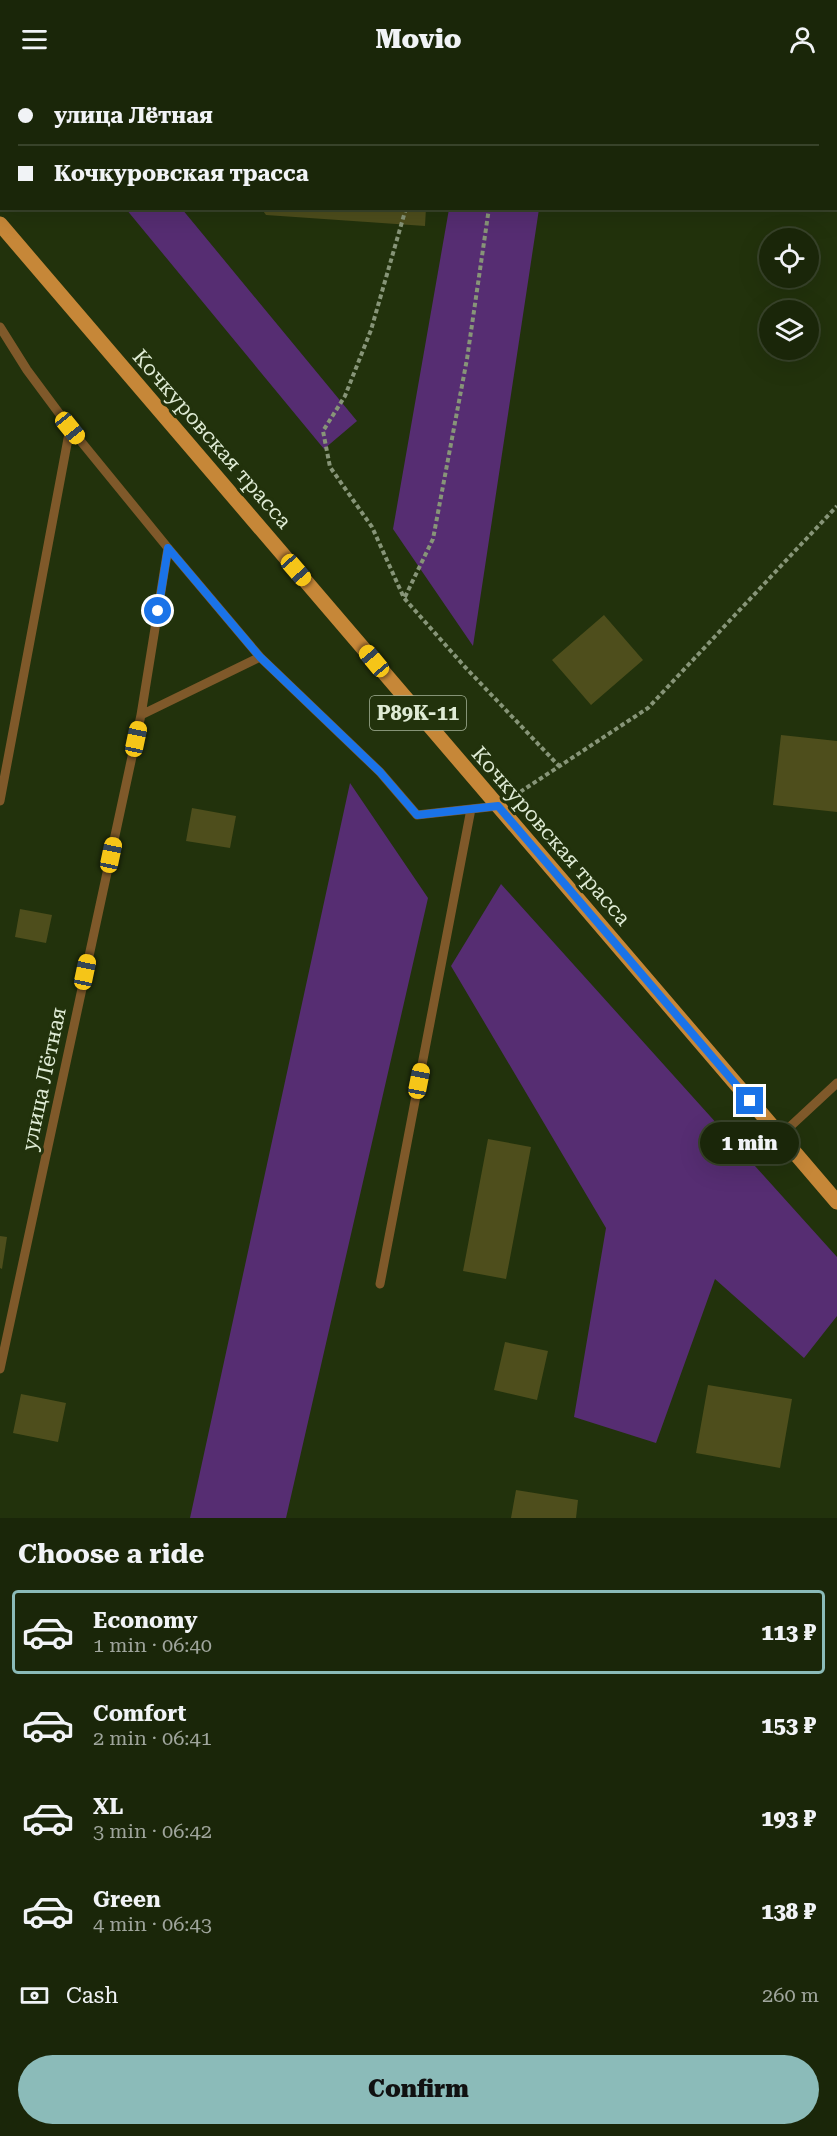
<!DOCTYPE html>
<html lang="en">
<head>
<meta charset="utf-8">
<style>
	:root { --surface:#1a2609; --page:#273217; --text:#f1f3f6; --muted:#9fa59c; --line:#38432a; --accent:#8bbbb9 }
	body { margin:0; font-family:"Roboto Serif",serif; background:var(--page); color:var(--text); height:100vh; display:flex; flex-direction:column; font-size:22px; white-space:nowrap }
	* { box-sizing:border-box; margin:0 }
	p { font-size:20px; color:var(--muted) }
	.icon { flex:none; width:33px; height:33px; fill:none; stroke:currentColor; stroke-width:2; stroke-linecap:round; stroke-linejoin:round }
	.map { position:relative; height:1440px; overflow:hidden }
	.side { display:flex; flex-direction:column; background:var(--surface); flex:1 }
	.side>* { flex:none }
	.banner { position:absolute; left:0px; top:0px; width:837px; height:132px; box-shadow:0 6px 24px #0002,0 0 0 2px var(--line); display:grid; align-content:center; height:132px; padding:0 18px; background:var(--surface) }
	.tools { position:absolute; left:759px; top:150px; display:grid; gap:12px }
	.tools a { display:grid; place-items:center; width:60px; height:60px; border-radius:50%; background:var(--surface); box-shadow:0 6px 24px #0002,0 0 0 2px var(--line); font-size:30px }
	.end { position:absolute; width:27px; height:27px; margin:-14px; border:8px solid #1a73e8; background:#fff; box-shadow:0 0 0 3px #fff }
	.from { border-radius:50% }
	.bubble { position:absolute; height:42px; border-radius:21px; background:var(--surface); box-shadow:0 6px 24px #0002,0 0 0 2px var(--line); font-size:20px; font-weight:800; line-height:42px; text-align:center }
	.car { position:absolute; width:18px; height:36px; margin:-18px -9px; border-radius:8px; box-shadow:0 0 4px 2px #0007; background:linear-gradient(#f5c518 24%,#345 0 40%,#f5c518 0 76%,#345 0 86%,#f5c518 0) }
	.banner b { display:flex; align-items:center; gap:21px; height:57px; font-size:22px }
	.banner b+b { border-top:2px solid var(--line) }
	.banner i { width:15px; height:15px; background:var(--text) }
	ul { padding:0; list-style:none }
	li { display:flex; align-items:center; gap:18px; height:84px; margin:0 12px 9px; padding:0 6px; border:3px solid transparent; border-radius:6px }
	li div { flex:1 }
	li b { display:block; font-size:22px }
	li em { font-style:normal; font-weight:800 }
	li.selected { border-color:var(--accent) }
	li>.icon { width:54px; height:54px; stroke-width:1.5 }
	h2 { padding:0 18px; font-size:27px; line-height:72px }
	.pay { display:flex; align-items:center; gap:15px; height:66px; padding:0 18px; font-size:22px }
	.pay p { margin-inline-start:auto }
	.cta { display:flex; gap:12px; margin-top:auto; padding:12px 18px }
	.cta a { flex:1; height:69px; border-radius:36px; background:var(--accent); color:#111; font-size:24px; font-weight:800; line-height:69px; text-align:center }
	header { display:flex; justify-content:space-between; align-items:center; height:78px; padding:0 18px; background:var(--surface); font-size:27px; font-weight:800 }
	.map>svg:first-child { display:block }
</style>
</head>
<body>
<header><svg class="icon" aria-label="menu" viewBox="0 0 24 24"><path d="M4 6h16M4 12h16M4 18h16"/></svg>Movio<svg class="icon" aria-label="person" viewBox="0 0 24 24"><circle cx="12" cy="8" r="4"/><path d="M4 21q1-7 8-7t8 7"/></svg></header>
<div class="map">
<svg width="837" height="1440" viewBox="0 0 837 1440">
	<rect width="100%" height="100%" fill="#22320c"/>
	<path fill="#562d72" d="M126,131h56l175,212 -33,28z
		M449,131h90l-66,437 -80,-117z
		M350,705l78,115 -142,620h-96z
		M501,806l336,373v59l-33,42 -89,-79 -59,164 -82,-26 32,-189 -155,-262z"/>
	<path fill="#4e4e1c" d="M261,130h165l-1,18 -159,-11z
		M604,537l39,45 -52,45 -39,-45z
		M781,657l56,6v71l-64,-7z
		M192,730l44,8 -6,32 -44,-7z
		M20,831l32,6 -6,28 -31,-6z
		M488,1061l43,8 -25,132 -43,-8z
		M0,1158l7,1 -5,32 -2,-1z
		M505,1264l43,9 -11,49 -43,-10z
		M708,1307l84,14 -12,69 -84,-15z
		M21,1316l45,9 -8,39 -45,-9z
		M516,1412l62,10 -2,18h-65z"/>
	<g fill="none" stroke-linecap="round" stroke-linejoin="round">
		<path stroke="#879578" stroke-width="4" stroke-dasharray="4.5 3" stroke-linecap="butt" d="M510,2v-2
			M406,130l-35,122 -26,66 -22,35 7,36 42,60 32,71 61,69 94,99
			M405,519l28,-58 34,-180 22,-151
			M514,718l134,-88 189,-202"/>
		<path stroke="#7f592a" stroke-width="9" d="M220,0l1,2
			M0,249l27,43 43,58 98,120 92,109 120,115 37,43 81,-9
			M141,637l119,-58
			M0,723l70,-373
			M780,1058l57,-53
			M380,1206l91,-475
			M0,1291l141,-654 27,-167"/>
		<path stroke="#c68738" stroke-width="15" d="M0,146l837,978"/>
	</g>
	<g fill="none" stroke-linecap="round" stroke-linejoin="round">
		<path stroke="#1a73e8" stroke-width="8" d="M158,533l10,-63 92,109 120,115 37,43 81,-9 252,295"/>
	</g>
	<g text-anchor="middle" stroke-width="6" stroke-linejoin="round" paint-order="stroke">
		<rect fill="#22320c" stroke="#a6b499" stroke-width="1.5" x="370" y="618" width="96" height="34" rx="4.5"/>
		<g font-size="20" font-weight="bold" fill="#dfebd5">
			<text x="418" y="642">Р89К-11</text>
		</g>
		<g font-size="21" fill="#dfebd5" stroke="#22320c">
			<text transform="translate(212 361) rotate(49)" y="7">Кочкуровская трасса</text>
			<text transform="translate(551 758) rotate(49)" y="7">Кочкуровская трасса</text>
			<text transform="translate(44 1001) rotate(-78)" y="7">улица Лётная</text>
		</g>
	</g>
</svg>
<div class="tools">
<a><svg class="icon" aria-label="locate" viewBox="0 0 24 24"><circle cx="12" cy="12" r="6"/><path d="M12 2v4M12 18v4M2 12h4M18 12h4"/></svg></a>
<a><svg class="icon" aria-label="layers" viewBox="0 0 24 24"><path d="M12 4l9 5-9 5-9-5zM3 14l9 5 9-5"/></svg></a>
</div>
<i class="end from" style="left:158px;top:533px"></i>
<i class="end" style="left:750px;top:1023px"></i>
<div class="bubble" style="left:700px;top:1044px;width:99px">1 min</div>
<i class="car" style="left:70px;top:350px;rotate:141deg"></i>
<i class="car" style="left:296px;top:492px;rotate:139deg"></i>
<i class="car" style="left:374px;top:583px;rotate:320deg"></i>
<i class="car" style="left:136px;top:661px;rotate:12deg"></i>
<i class="car" style="left:111px;top:777px;rotate:12deg"></i>
<i class="car" style="left:85px;top:894px;rotate:12deg"></i>
<i class="car" style="left:419px;top:1003px;rotate:11deg"></i>
<div class="banner">
<b><i class="from"></i>улица Лётная</b>
<b><i></i>Кочкуровская трасса</b>
</div>
</div>
<section class="side">
<h2>Choose a ride</h2>
<ul>
<li class="selected"><svg class="icon" aria-label="car" viewBox="0 0 24 24"><path d="M5 17H2v-5l4-1 3-4h7l3 4 3 1v5h-3M9 17h6M6 11h13"/><circle cx="7" cy="17" r="2"/><circle cx="17" cy="17" r="2"/></svg><div><b>Economy</b><p>1 min · 06:40</p></div><em>113 ₽</em></li>
<li><svg class="icon" aria-label="car" viewBox="0 0 24 24"><path d="M5 17H2v-5l4-1 3-4h7l3 4 3 1v5h-3M9 17h6M6 11h13"/><circle cx="7" cy="17" r="2"/><circle cx="17" cy="17" r="2"/></svg><div><b>Comfort</b><p>2 min · 06:41</p></div><em>153 ₽</em></li>
<li><svg class="icon" aria-label="car" viewBox="0 0 24 24"><path d="M5 17H2v-5l4-1 3-4h7l3 4 3 1v5h-3M9 17h6M6 11h13"/><circle cx="7" cy="17" r="2"/><circle cx="17" cy="17" r="2"/></svg><div><b>XL</b><p>3 min · 06:42</p></div><em>193 ₽</em></li>
<li><svg class="icon" aria-label="car" viewBox="0 0 24 24"><path d="M5 17H2v-5l4-1 3-4h7l3 4 3 1v5h-3M9 17h6M6 11h13"/><circle cx="7" cy="17" r="2"/><circle cx="17" cy="17" r="2"/></svg><div><b>Green</b><p>4 min · 06:43</p></div><em>138 ₽</em></li>
</ul>
<div class="pay"><svg class="icon" aria-label="cash" viewBox="0 0 24 24"><path d="M3 7h18v10H3z"/><circle cx="12" cy="12" r="2"/></svg>Cash<p>260 m</p></div>
<div class="cta"><a>Confirm</a></div>
</section>
</body>
</html>
